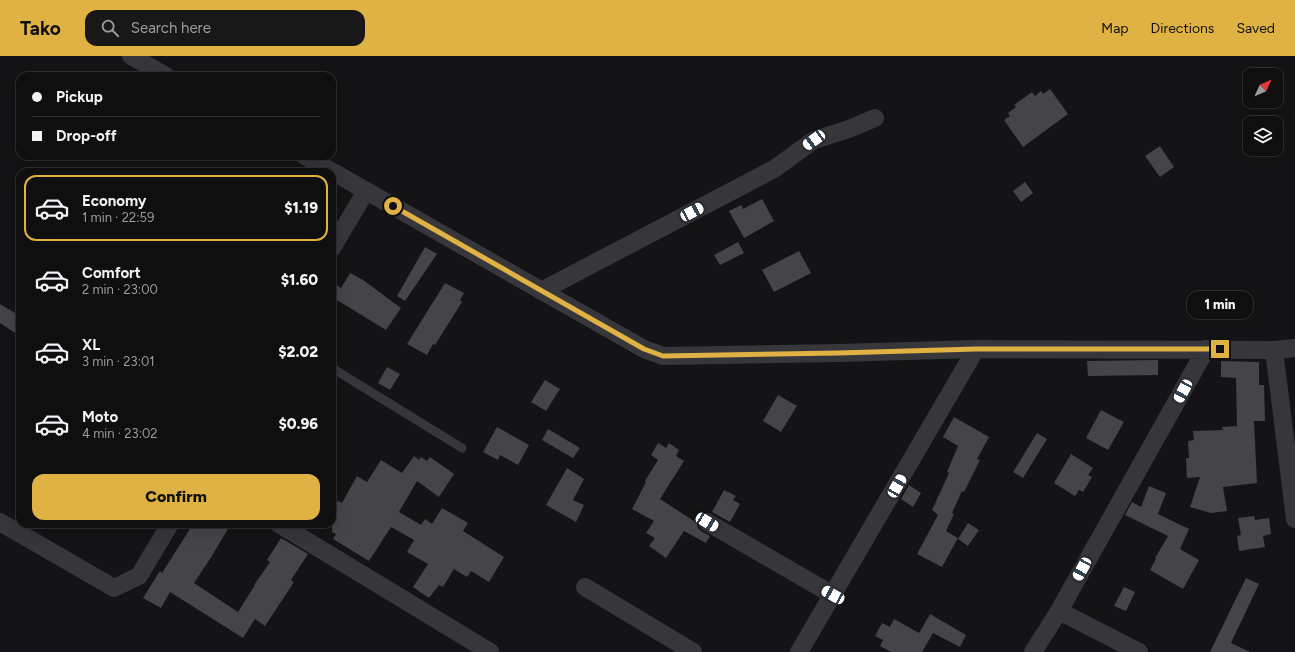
<!DOCTYPE html>
<html lang="en">
<head>
<meta charset="utf-8">
<style>
	:root { --surface:#0f0f10; --page:#181819; --text:#f1f3f6; --muted:#9b9c9f; --line:#2f2f30; --accent:#e0b143 }
	body { margin:0; font-family:Figtree,sans-serif; background:var(--page); color:var(--text); height:100vh; display:flex; flex-direction:column; font-size:15px; white-space:nowrap }
	* { box-sizing:border-box; margin:0 }
	p { font-size:13px; color:var(--muted) }
	.icon { flex:none; width:22px; height:22px; fill:none; stroke:currentColor; stroke-width:2; stroke-linecap:round; stroke-linejoin:round }
	.map { position:relative; flex:1; overflow:hidden }
	.side { position:absolute; left:16px; top:112px; width:320px; height:360px; display:flex; flex-direction:column; background:var(--surface); border-radius:12px; box-shadow:0 4px 16px #0002,0 0 0 1px var(--line) }
	.side>* { flex:none }
	.hud { position:absolute; left:16px; top:16px; width:320px; height:88px; border-radius:12px; box-shadow:0 4px 16px #0002,0 0 0 1px var(--line); display:grid; align-content:center; height:88px; padding:0 16px; background:var(--surface) }
	.needle { width:26px; rotate:46deg }
	.buttons { position:absolute; left:1243px; top:12px; display:grid; gap:8px }
	.buttons a { display:grid; place-items:center; width:40px; height:40px; border-radius:8px; background:var(--surface); box-shadow:0 4px 16px #0002,0 0 0 1px var(--line); font-size:20px }
	.end { position:absolute; width:18px; height:18px; margin:-9px; border:5px solid #e0b143; background:#111; box-shadow:0 0 0 2px #111 }
	.from { border-radius:50% }
	.bubble { position:absolute; height:28px; border-radius:12px; background:var(--surface); box-shadow:0 4px 16px #0002,0 0 0 1px var(--line); font-size:13px; font-weight:800; line-height:28px; text-align:center }
	.car { position:absolute; width:12px; height:24px; margin:-12px -6px; border-radius:5px; box-shadow:0 0 3px 1px #0007; background:linear-gradient(#fff 24%,#345 0 40%,#fff 0 76%,#345 0 86%,#fff 0) }
	.hud b { display:flex; align-items:center; gap:14px; height:38px; font-size:15px }
	.hud b+b { border-top:1px solid var(--line) }
	.hud i { width:10px; height:10px; background:var(--text) }
	ul { padding:7px 0 0; list-style:none }
	li { display:flex; align-items:center; gap:12px; height:66px; margin:0 8px 6px; padding:0 8px; border:2px solid transparent; border-radius:12px }
	li div { flex:1 }
	li b { display:block; font-size:15px }
	li em { font-style:normal; font-weight:800 }
	li.active { border-color:var(--accent) }
	li>.icon { width:36px; height:36px; stroke-width:1.5 }
	.button { display:flex; gap:8px; margin-top:auto; padding:8px 16px }
	.button a { flex:1; height:46px; border-radius:12px; background:var(--accent); color:#111; font-size:16px; font-weight:800; line-height:46px; text-align:center }
	header { display:flex; align-items:center; gap:24px; box-sizing:border-box; height:56px; padding:0 20px; background:var(--accent); color:#111 }
	header strong { font-size:19px }
	nav { display:flex; gap:22px; margin-inline-start:auto; font-size:14px }
	.search { width:280px; height:36px; background:var(--page); display:flex; align-items:center; gap:10px; box-sizing:border-box; padding:0 14px; border-radius:12px; color:var(--muted); font-size:15px }
	.map>svg:first-child { display:block }
</style>
</head>
<body>
<header>
<strong>Tako</strong>
<div class="search"><svg class="icon" aria-label="search" viewBox="0 0 24 24"><circle cx="10" cy="10" r="6"/><path d="M15 15l6 6"/></svg>Search here</div>
<nav><a>Map</a><a>Directions</a><a>Saved</a></nav>
</header>
<div class="map">
<svg width="1295" height="596" viewBox="0 0 1295 596">
	<rect width="100%" height="100%" fill="#141416"/>
	<path fill="#444449" d="M1050,33l18,25 -45,33 -19,-27 6,-4 -2,-3 8,-6 -2,-2 18,-13 3,4 6,-5 2,3z
		M1160,90l14,21 -14,10 -15,-21z
		M1025,126l8,11 -12,9 -8,-11z
		M762,143l12,22 -30,17 -15,-27 12,-6 2,4z
		M738,186l6,11 -24,12 -6,-10z
		M425,191l12,7 -32,47 -8,-5z
		M799,195l12,22 -37,19 -12,-22z
		M350,217l13,7 38,28 -15,22 -54,-33v-15l9,6z
		M445,227l19,10 -4,7 2,2 -27,43 -2,-1 -6,11 -20,-11z
		M0,248l20,12v20l-20,-13z
		M1158,304v15l-70,1 -1,-15z
		M1221,305l38,1v23h5l1,36h-11l3,62 -34,4 4,24 -16,2 -21,-6 10,-30 -13,1 -1,-20h3l-1,-17 6,-1 -1,-9 30,-1 -1,-3 15,-1 -1,-48 -15,-1z
		M387,311l13,7 -10,16 -12,-7z
		M545,324l15,9 -14,22 -15,-9z
		M778,339l19,11 -16,26 -18,-11z
		M1101,354l23,12 -16,28 -22,-12z
		M954,361l35,20 -12,22 3,1 -16,32 -2,-1 -10,22 2,1 -8,17 12,7 -16,29 -25,-13 21,-39 -6,-5 17,-37 -2,-1 11,-26 -15,-9z
		M497,371l32,18 -11,20 -18,-10 -2,5 -15,-8z
		M548,373l32,19 -7,10 -31,-18z
		M1037,377l10,6 -24,39 -10,-6z
		M658,387l8,5 3,-5 10,7 -3,6 8,5 -24,38 37,24 1,5 3,3 9,5 -4,7 -22,-12 -18,27 -17,-12 6,-8 -9,-5 8,-12 -22,-12 14,-27 -1,-1 13,-21 -7,-5z
		M1071,398l22,14 -5,7 4,2 -9,15 -4,-2 -4,6 -21,-13z
		M414,400l5,4 2,-3 6,4 3,-4 24,17 -15,23 -22,-16 -18,31 22,13 4,-6 7,5 10,-16 26,15 -5,8 41,26 -15,25 -18,-11 -4,6 -13,-8 -11,18 -4,-2 -10,13 -16,-11 15,-23 -21,-12 7,-12 -23,-13 -22,34 -36,-22 3,-5 -4,-2v-21l6,-10 4,2 15,-27 10,6 14,-22 21,13z
		M567,412l17,11 -11,21 11,5 -8,17 -30,-17z
		M909,429l12,8 -8,14 -12,-8z
		M1149,430l17,7 -8,21 31,15 -9,20 19,11 -16,29 -33,-19 6,-11 -1,-1 13,-22 -43,-21 7,-13 9,5z
		M724,434l12,6 -3,4 7,4 -10,18 -18,-10z
		M1254,460l1,4 14,-2 2,16 -8,2 2,11 -26,4 -2,-15 4,-1 -3,-17z
		M968,467l11,7 -11,16 -10,-7z
		M193,468h38l-21,35 -16,24 44,29 17,-27h-1l16,-23 -3,-2 14,-22 27,16 -17,26 3,2 -29,44 -10,-7 -12,19 -73,-46 -9,16 -18,-10 17,-27 2,2z
		M1246,522l13,6 -28,59 19,9h-40z
		M1124,531l11,5 -9,19 -12,-5z
		M930,558l36,21 -6,12 -27,-14 -11,19h-31l-11,-6 3,-6 -8,-4 7,-13 8,4 4,-8 25,14z"/>
	<g fill="none" stroke-linecap="round" stroke-linejoin="round">
		<path stroke="#36363b" stroke-width="9" d="M332,312l130,80"/>
		<path stroke="#36363b" stroke-width="18" d="M131,0l35,20
			M305,100l339,193 19,7 176,-3 137,-4 298,1 21,-2
			M332,192l34,-57
			M541,235l233,-122 40,-29 35,-11 26,-11
			M1274,294l21,169
			M0,466l114,66 25,-12 31,-52
			M707,466l126,73
			M279,468l211,128
			M585,531l108,65
			M1059,555l80,41
			M799,596l177,-303
			M1033,596l26,-41 147,-262"/>
	</g>
	<g fill="none" stroke-linecap="round" stroke-linejoin="round">
		<path stroke="#e0b143" stroke-width="5" d="M393,150l251,143 19,7 175,-3 138,-4h244"/>
	</g>
</svg>
<div class="buttons">
<a><svg class="needle" viewBox="-14 -14 28 28"><path d="M0-13l5 13h-10z" fill="#e53935"/><path d="M0 13l5-13h-10z" fill="#9b9c9f"/></svg></a>
<a><svg class="icon" aria-label="layers" viewBox="0 0 24 24"><path d="M12 4l9 5-9 5-9-5zM3 14l9 5 9-5"/></svg></a>
</div>
<i class="end from" style="left:393px;top:150px"></i>
<i class="end" style="left:1220px;top:293px"></i>
<div class="bubble" style="left:1187px;top:235px;width:66px">1 min</div>
<i class="car" style="left:814px;top:84px;rotate:234deg"></i>
<i class="car" style="left:692px;top:156px;rotate:62deg"></i>
<i class="car" style="left:1183px;top:335px;rotate:209deg"></i>
<i class="car" style="left:897px;top:430px;rotate:30deg"></i>
<i class="car" style="left:707px;top:466px;rotate:121deg"></i>
<i class="car" style="left:1082px;top:513px;rotate:209deg"></i>
<i class="car" style="left:833px;top:539px;rotate:299deg"></i>
<div class="hud">
<b><i class="from"></i>Pickup</b>
<b><i></i>Drop-off</b>
</div>
<section class="side">
<ul>
<li class="active"><svg class="icon" aria-label="car" viewBox="0 0 24 24"><path d="M5 17H2v-5l4-1 3-4h7l3 4 3 1v5h-3M9 17h6M6 11h13"/><circle cx="7" cy="17" r="2"/><circle cx="17" cy="17" r="2"/></svg><div><b>Economy</b><p>1 min · 22:59</p></div><em>$1.19</em></li>
<li><svg class="icon" aria-label="car" viewBox="0 0 24 24"><path d="M5 17H2v-5l4-1 3-4h7l3 4 3 1v5h-3M9 17h6M6 11h13"/><circle cx="7" cy="17" r="2"/><circle cx="17" cy="17" r="2"/></svg><div><b>Comfort</b><p>2 min · 23:00</p></div><em>$1.60</em></li>
<li><svg class="icon" aria-label="car" viewBox="0 0 24 24"><path d="M5 17H2v-5l4-1 3-4h7l3 4 3 1v5h-3M9 17h6M6 11h13"/><circle cx="7" cy="17" r="2"/><circle cx="17" cy="17" r="2"/></svg><div><b>XL</b><p>3 min · 23:01</p></div><em>$2.02</em></li>
<li><svg class="icon" aria-label="car" viewBox="0 0 24 24"><path d="M5 17H2v-5l4-1 3-4h7l3 4 3 1v5h-3M9 17h6M6 11h13"/><circle cx="7" cy="17" r="2"/><circle cx="17" cy="17" r="2"/></svg><div><b>Moto</b><p>4 min · 23:02</p></div><em>$0.96</em></li>
</ul>
<div class="button"><a>Confirm</a></div>
</section>
</div>
</body>
</html>
